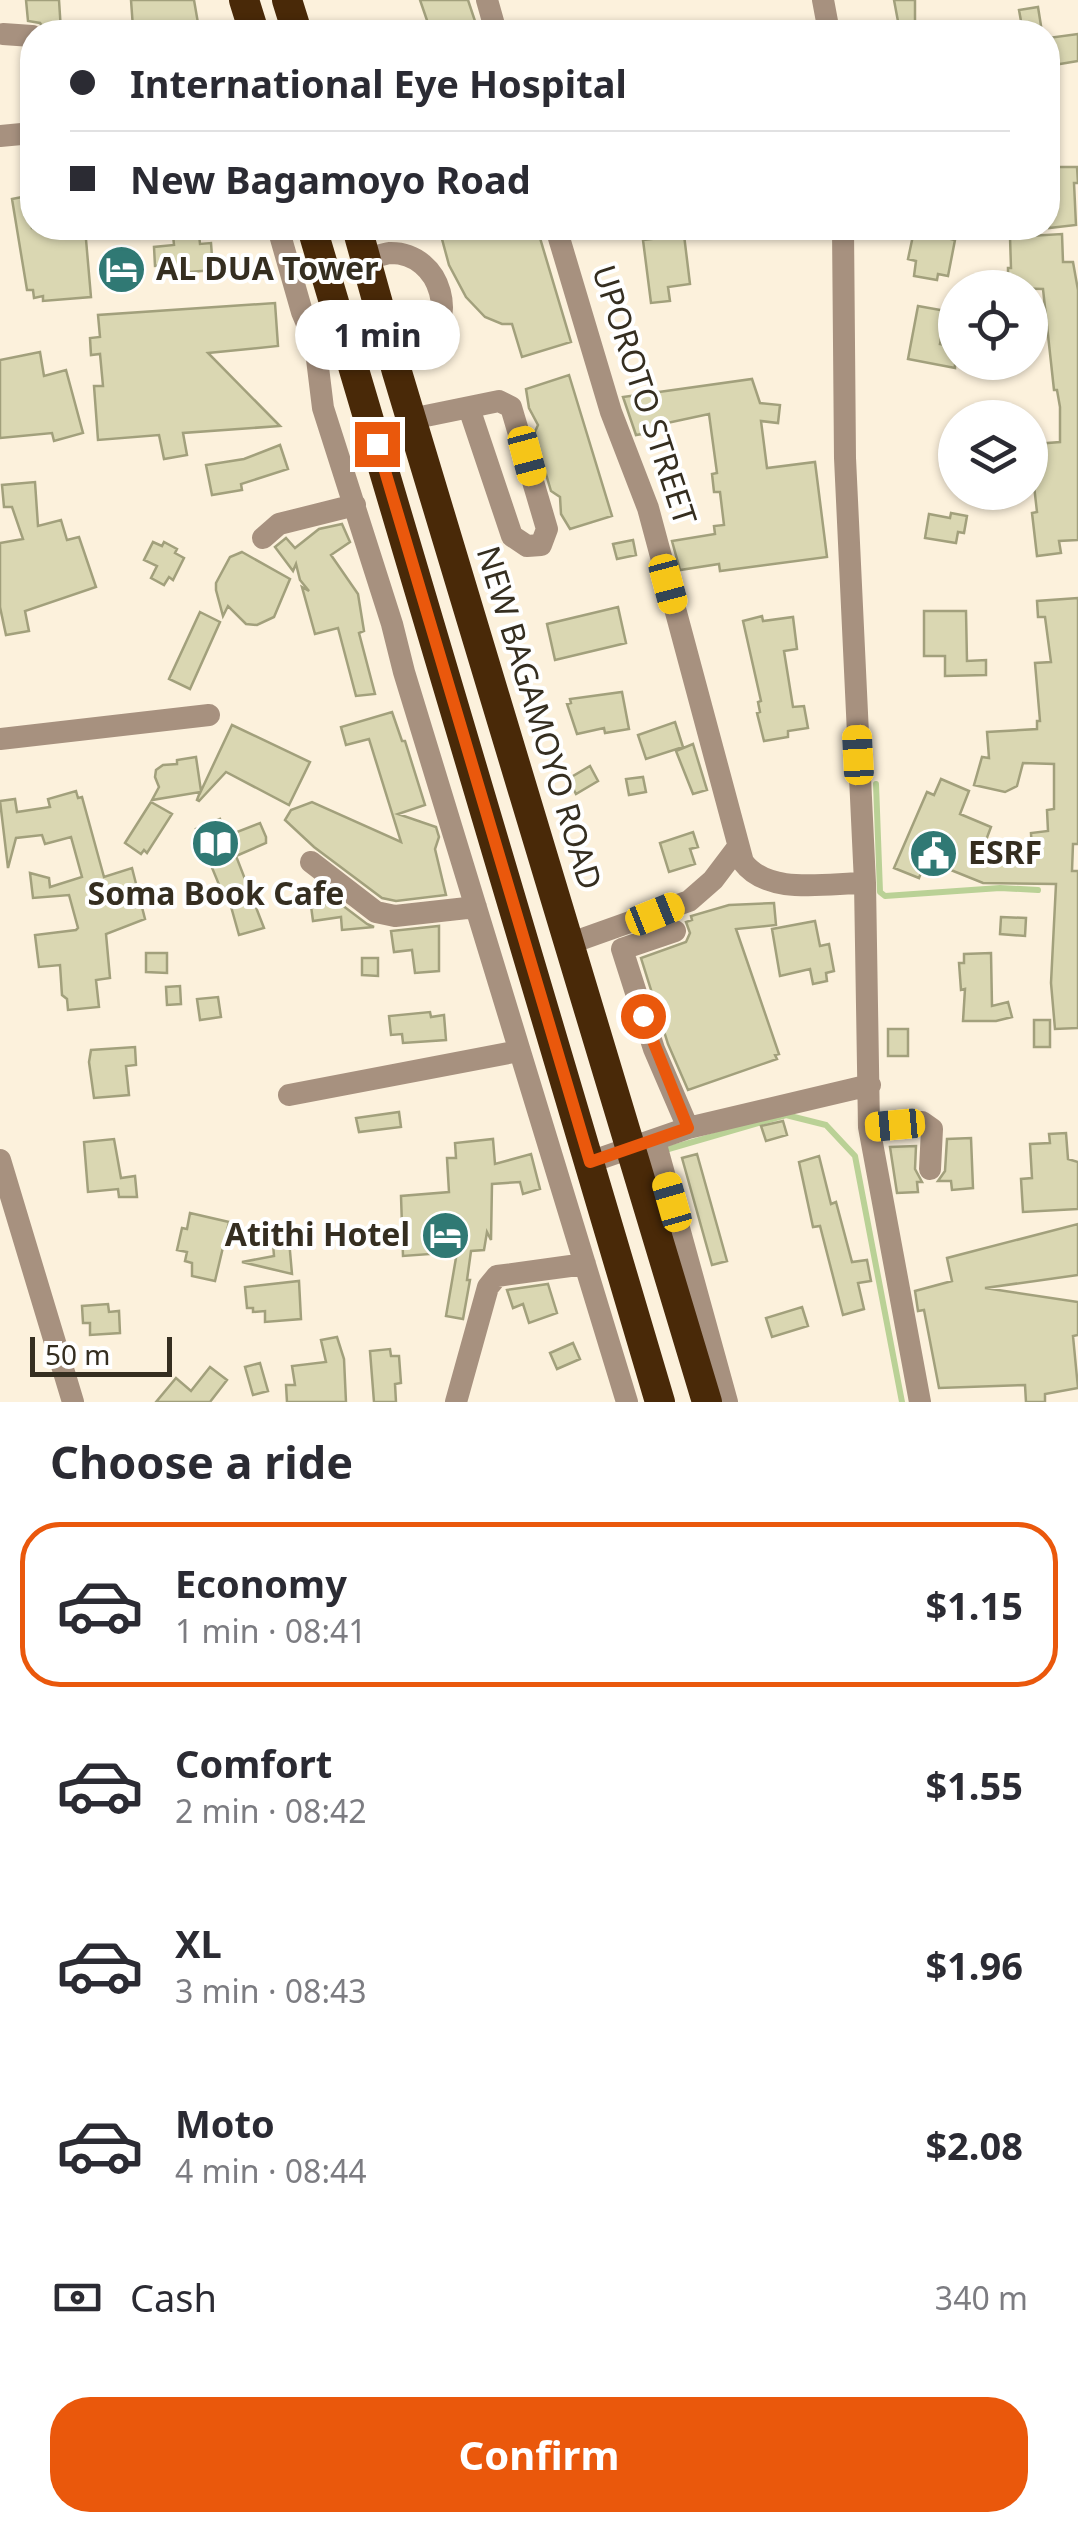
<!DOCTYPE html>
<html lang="en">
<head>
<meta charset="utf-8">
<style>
	:root { --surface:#fff; --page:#f2f2f3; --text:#2b2b33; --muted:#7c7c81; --line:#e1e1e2; --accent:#ea580c }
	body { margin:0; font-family:"Noto Sans",sans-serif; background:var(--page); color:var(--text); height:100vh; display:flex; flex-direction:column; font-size:38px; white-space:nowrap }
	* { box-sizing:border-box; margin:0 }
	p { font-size:32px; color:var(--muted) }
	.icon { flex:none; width:55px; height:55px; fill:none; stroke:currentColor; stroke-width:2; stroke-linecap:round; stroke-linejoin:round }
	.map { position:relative; height:1402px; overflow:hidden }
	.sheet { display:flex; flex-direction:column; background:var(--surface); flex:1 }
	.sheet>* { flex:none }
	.hud { position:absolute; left:20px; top:20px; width:1040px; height:220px; border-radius:40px; box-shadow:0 2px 8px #0004; display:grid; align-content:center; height:220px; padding:0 50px; background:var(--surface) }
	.controls { position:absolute; left:938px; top:270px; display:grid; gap:20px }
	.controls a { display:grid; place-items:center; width:110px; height:110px; border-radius:50%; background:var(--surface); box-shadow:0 2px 8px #0004; font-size:50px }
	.scale { position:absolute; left:30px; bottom:25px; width:142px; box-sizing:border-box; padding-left:10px; border:5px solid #352e20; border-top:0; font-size:28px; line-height:35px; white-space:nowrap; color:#352e20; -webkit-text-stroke:8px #fff; paint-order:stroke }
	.end { position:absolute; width:45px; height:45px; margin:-22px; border:12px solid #ea580c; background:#fff; box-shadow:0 0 0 5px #fff }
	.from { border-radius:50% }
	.bubble { position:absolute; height:70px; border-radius:35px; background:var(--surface); box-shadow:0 2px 8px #0004; font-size:32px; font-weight:700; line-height:70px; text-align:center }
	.car { position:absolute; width:30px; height:60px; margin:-30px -15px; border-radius:12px; box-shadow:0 0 8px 2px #0007; background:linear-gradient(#f5c518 24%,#345 0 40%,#f5c518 0 76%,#345 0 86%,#f5c518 0) }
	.hud b { display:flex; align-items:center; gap:35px; height:95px; font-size:38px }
	.hud b+b { border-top:2px solid var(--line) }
	.hud i { width:25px; height:25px; background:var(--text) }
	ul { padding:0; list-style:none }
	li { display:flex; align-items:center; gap:30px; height:165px; margin:0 20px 15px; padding:0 30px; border:5px solid transparent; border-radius:40px }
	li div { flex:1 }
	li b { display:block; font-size:38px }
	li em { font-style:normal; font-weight:700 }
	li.on { border-color:var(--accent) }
	li>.icon { width:90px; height:90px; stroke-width:1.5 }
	h2 { padding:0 50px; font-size:45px; line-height:120px }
	.pay { display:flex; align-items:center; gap:25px; height:110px; padding:0 50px; font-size:38px }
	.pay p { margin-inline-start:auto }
	.primary-button { display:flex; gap:20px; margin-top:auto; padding:20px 50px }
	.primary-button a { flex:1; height:115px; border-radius:40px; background:var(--accent); color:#fff; font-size:40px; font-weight:700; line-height:115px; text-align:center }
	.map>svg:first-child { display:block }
</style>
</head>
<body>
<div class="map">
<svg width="1078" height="1402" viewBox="0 0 1078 1402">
	<rect width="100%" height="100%" fill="#fcf1dc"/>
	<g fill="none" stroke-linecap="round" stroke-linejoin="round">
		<path stroke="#bad196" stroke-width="6" d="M876,784l4,108 5,4 115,-8 38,2
			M665,1150l121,-35 40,10 29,31 47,246"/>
	</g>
	<path fill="#dad7b2" stroke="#a2a07c" stroke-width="2.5" d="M26,0h33l2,31 -15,1 -6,-9 -12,-2z
		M131,0h63l4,23 -65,5z
		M420,0h48l7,21 -27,11h-17z
		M894,0h21v32h-15z
		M1038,7l4,25h-19l-4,-22z
		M1078,34v27l-30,5v-28z
		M1048,167h29l1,16h-4l2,42 -27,3z
		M32,195v33h53l6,69 -48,4v-5l-9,2 -1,-8h-6l-15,-91z
		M439,228h98l34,114 -49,15 -10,-33h-10l-17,-7 -19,-20 -17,-32z
		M927,228h18l-2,9 12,3 -7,36 -10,-2 -1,6 -23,-4 2,-15 -8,-2 6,-28 12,2z
		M199,234l1,10 11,-1 2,27 -47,4 -1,-9 -10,1 -1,-19 20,-2 -1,-10z
		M1062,234l1,28h10l5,28v250l-19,1 2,12 -24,3 -5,-43 5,-1 -5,-44 4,-1 -1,-23 25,-2v-35l-3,-17h-3l-11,-101 -35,-1v-20h3l-1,-31z
		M684,235l6,49 -22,3 2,14 -19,2 -8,-63z
		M275,303l3,43 -70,7 72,73 -97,7 4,22 -23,4 -5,-24 -61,5 -4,-54h9l-3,-32 -9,1 -1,-17 10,-1 -2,-22z
		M918,306l28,5 -6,33 15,3v21l-47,-9z
		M40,352l4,24 22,-6 17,63 -29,8 -2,-8 -52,5v-78z
		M569,375l43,141 -42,13 -9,-15 -1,-17 -9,-6 -17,-57 4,-9 -9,-17 -3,-19z
		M752,379l8,24 20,2 -2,18 -17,-2 6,47 48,-6 12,95 -107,14 -1,-7 -39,6 -8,-29 43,-7 -1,-8 10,-1 -4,-33h-6l-2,-18 5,-1 -8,-59 -42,9v2l-8,2 1,4 -24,4 -13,-38z
		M280,445l8,24 -47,15 1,6 -30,5 -6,-30 38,-6z
		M35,482l3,44 23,-6 6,20 12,-3 17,50 -71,24 4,20 -23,4 -6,-28v-64l23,-4 -11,-32h-8l-2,-22z
		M951,513l16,3 -3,17 -6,-1 -2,11 -31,-5 4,-24 21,4z
		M342,524l8,18 -19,13 27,39 6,37 -5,2 16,61 -19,2 -18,-68 -23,6 -13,-47 7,4 -9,-11 -4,-16 -3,7 -18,-24 11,-9 9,10 24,-19z
		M633,540l3,15 -19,4 -4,-15z
		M153,542l9,4 2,-4 13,7 -2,4 9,5 -11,22 -4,-3 -5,8 -13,-7 6,-12 -13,-6z
		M242,552l48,27 -16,38 -17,8 -11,-1 -18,-18 -5,10 -7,-26v-7l14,-26z
		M1078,598v246h-5l-1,27h6v157l-23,1 -4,-46 5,-99 -73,-1 -57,-23 -7,18 -25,-10 33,-76 7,3 7,-16 28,12 -9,23 31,13 -11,29 52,-7 -1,-16 17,-2 -1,-21 7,-1v-45l-31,-1 -6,23 -12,6 -31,-7 8,-28 7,1 -2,-26 50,-3v-8h3l-5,-58 16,-1 -6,-45h-7l-1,-16z
		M618,607l8,36 -71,17 -8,-36z
		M924,611h42l1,50 19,-1v15l-41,1v-20h-21z
		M200,612l20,10 -30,67 -21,-10z
		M762,616l1,5 30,-4 4,32 -13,2 9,56 11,-1 4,22 -20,3v6l-24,4 -7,-28 3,-1 -2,-10 3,-1 -18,-80z
		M622,692l7,37 -24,4 -1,-5 -27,6 -10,-30 4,-1 -1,-4z
		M392,712l10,29h3l20,64 -27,9 38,13 3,10 -4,12 11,46 -50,6 -14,-3 -68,-51 -29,-27 6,-10 21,-8 89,40 -32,-103 -23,6 -5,-18z
		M675,722l8,25 -37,12 -8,-24z
		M232,725l78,37 -21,43 -63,-33 -27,29 -2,-1 3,-8 -48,8 7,-13 -4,-10 1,-7 7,-5 14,-1v-4l19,-3 5,34z
		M693,744l14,46 -14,4 -17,-43z
		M590,766l8,15 -22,13 -8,-15z
		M643,777l3,15 -17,3 -3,-16z
		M76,791l2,7 4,-1 22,80 28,-9 13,51 -39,15 4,44 -14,2 3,27 -31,3 -1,-11 -5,-4 -2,-30 -21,2 -4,-32 41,-5 2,-2 -9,-33 -36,3 -3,-25 19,5 1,9 32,-10 -11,-40 -26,7 -3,-9 -26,3 -8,30 -8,-67 15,-2 2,13 33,-5 -2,-8z
		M151,802l21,12 -25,39 -3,-3 -3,4 -16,-11z
		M220,819l7,17 33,-13 6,14v6l-30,13 28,72 -25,7 -9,-32 -3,1 -31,-75z
		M693,832l5,15 -8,2 5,15 -26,8 -9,-29z
		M338,902l29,22 7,3 -32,3 -1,-13 -28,4 -2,-15z
		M774,903l2,22 -40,4 43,125 -4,1 2,4 -89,31 -20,-46 -27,-86 45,-16 4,-9 -4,-11 6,-2 -1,-4 38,-11z
		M1001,917l25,1 -1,18 -25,-2z
		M815,921l5,25 9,-2 5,27 -8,2 1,8 -14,3 -3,-15 -30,7 -8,-47z
		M439,926v45l-24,2 -3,-23 -18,2 -3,-21z
		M146,953h21v20l-21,-1z
		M991,953l1,53 16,-4 4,15 -16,4h-33l2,-32 -4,1 -2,-27h5v-9z
		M362,958h16v18l-16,-1z
		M180,986l1,18 -14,1 -1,-18z
		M218,997l3,20 -21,3 -3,-21z
		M430,1012l1,5 13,-2 2,25 -43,3 -1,-9 -11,1 -2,-19z
		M1034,1020h16v27h-16z
		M888,1029h20v27h-20z
		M135,1047l1,18 -10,1 3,29 -35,3 -5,-36 2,-12z
		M399,1112l2,15 -42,5 -3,-14z
		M783,1121l4,14 -21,6 -5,-15z
		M1066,1133l2,26 10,3v47l-55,3 -2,-33 11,-1 -2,-34 20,-1 -1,-9z
		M971,1138l2,50 -21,2 -1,-9h-13l7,-10 2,-32z
		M114,1139l7,39 14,-2 2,21h-18l-1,-8 -30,3 -4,-50z
		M493,1139l2,25 36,-10 9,35 -17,5 -3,-12 -28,2 -1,56 -4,-8 -3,18 -13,1 -4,29h3l-7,39 -17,-3 11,-64 -54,4 -2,-60 48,-4 -2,-34h9l-1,-15z
		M916,1146l-1,23 7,13h-5l1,10 -21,1 -7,-46z
		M697,1154l30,107 -15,4 -30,-107z
		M819,1156l12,48 5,-2 16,60 15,-2 4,21 -13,2 6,26 -21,6 -23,-89 -7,1 -14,-65z
		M190,1213l39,9 -14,59 -23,-5v-13l-7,-2 2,-9 -10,-2 5,-22 5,1z
		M1078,1224v51l-93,13 93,14v33l-5,1 5,52 -33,6v8h-19l-1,-17 -86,3 -15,-78 -6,1 -3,-20 37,-10 -5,-23z
		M289,1240l3,34 -50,-12 32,-6 -1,-12z
		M299,1281l2,38 -36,3v-11l-12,1v-4h-6l-2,-21z
		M548,1284l9,29 -28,10 -6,-19 -10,4 -6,-18z
		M108,1304l1,8 10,-1 1,22 -30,2v-12h-7l-1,-17z
		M802,1307l6,19 -36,11 -6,-19z
		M337,1337l7,22 2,43h-59l-1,-17h9l-3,-19 34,-4 -5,-22z
		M573,1343l7,16 -23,10 -7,-16z
		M390,1349l1,7h8l2,27 -6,1 1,18h-22l-4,-51z
		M260,1363l8,28 -15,4 -8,-28z
		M210,1367l17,13 -17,22h-54l20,-24 15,13z"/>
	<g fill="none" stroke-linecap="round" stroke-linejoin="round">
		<path stroke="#a7917f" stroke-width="22" d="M487,0l9,32
			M823,0l6,32
			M3,34l29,2
			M0,136l32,-3
			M278,228l24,84 13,31 8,65 69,216 12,48 223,730
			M556,228l55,184 37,96 95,354c25,34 84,21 122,21
			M843,228l2,230 20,425 4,244 51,275
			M366,259c7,-1 16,-5 24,-6 52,-1 72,72 27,99 -6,4 -16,5 -23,7
			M411,419l88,-18 12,6 36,122 -6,16 -14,1 -15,-10 -43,-128
			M263,538l16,-14 76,-19
			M0,739l209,-24
			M311,862l65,50 19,4 81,-9
			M675,931l-53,18 32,100 34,79
			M571,943l118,-42 24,-21 25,-33
			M289,1095l230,-44
			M869,1127l53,-5 10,7 -2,40
			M655,1141l72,261
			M0,1160l73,242
			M590,1162l98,-34 182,-43
			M456,1402l32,-115 9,-11 88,-12"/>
		<path stroke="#492908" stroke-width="30" d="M244,0l10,32
			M287,0l10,32
			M312,228l348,1174
			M357,228l40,144 310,1030"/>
	</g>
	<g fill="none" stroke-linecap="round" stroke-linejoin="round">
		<path stroke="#ea580c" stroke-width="12" d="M377,444l213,718 98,-34 -45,-112"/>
	</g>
	<defs>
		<symbol id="hotel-disc" viewBox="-11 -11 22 22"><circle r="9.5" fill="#307974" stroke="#fff"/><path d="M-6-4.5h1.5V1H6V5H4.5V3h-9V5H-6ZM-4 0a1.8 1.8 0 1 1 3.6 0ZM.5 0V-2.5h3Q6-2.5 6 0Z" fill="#fff"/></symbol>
		<symbol id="library-disc" viewBox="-11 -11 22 22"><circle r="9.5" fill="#307974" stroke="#fff"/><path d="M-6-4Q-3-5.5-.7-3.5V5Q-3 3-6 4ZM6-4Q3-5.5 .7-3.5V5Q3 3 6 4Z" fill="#fff"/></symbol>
		<symbol id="civic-disc" viewBox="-11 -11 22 22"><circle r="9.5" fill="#307974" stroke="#fff"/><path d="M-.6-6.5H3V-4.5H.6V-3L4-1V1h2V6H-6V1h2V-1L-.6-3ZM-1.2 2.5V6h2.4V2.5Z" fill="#fff"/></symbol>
	</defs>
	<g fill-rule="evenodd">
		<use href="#hotel-disc" x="94" y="242" width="55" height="55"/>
		<use href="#library-disc" x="188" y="816" width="55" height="55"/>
		<use href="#civic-disc" x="906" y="826" width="55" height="55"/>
		<use href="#hotel-disc" x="418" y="1208" width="55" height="55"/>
	</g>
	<g text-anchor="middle" stroke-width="8" stroke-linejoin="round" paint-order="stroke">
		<g font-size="32" font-weight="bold" fill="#352e20" stroke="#fff" text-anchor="start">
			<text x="156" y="280">AL DUA Tower</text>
			<text x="968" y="864">ESRF</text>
			<text x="216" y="905" text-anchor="middle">Soma Book Cafe</text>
			<text x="410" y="1246" text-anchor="end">Atithi Hotel</text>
		</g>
		<g font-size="32" fill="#352e20" stroke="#fff">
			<text transform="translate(644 395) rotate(72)" y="11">UPOROTO STREET</text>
			<text transform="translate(539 718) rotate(73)" y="11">NEW BAGAMOYO ROAD</text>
		</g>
	</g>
</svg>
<div class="controls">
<a><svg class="icon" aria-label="locate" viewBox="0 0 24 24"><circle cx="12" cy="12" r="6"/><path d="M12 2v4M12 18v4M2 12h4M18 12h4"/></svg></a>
<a><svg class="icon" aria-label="layers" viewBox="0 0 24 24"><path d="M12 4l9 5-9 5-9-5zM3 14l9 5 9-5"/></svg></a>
</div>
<div class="scale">50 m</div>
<i class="end from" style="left:643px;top:1016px"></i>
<i class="end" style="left:377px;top:444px"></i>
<div class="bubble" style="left:295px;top:300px;width:165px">1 min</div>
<i class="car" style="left:527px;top:456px;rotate:165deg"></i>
<i class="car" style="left:668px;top:584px;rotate:165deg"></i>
<i class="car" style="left:858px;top:755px;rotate:357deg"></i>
<i class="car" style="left:655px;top:914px;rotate:68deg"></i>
<i class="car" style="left:895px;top:1125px;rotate:265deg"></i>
<i class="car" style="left:672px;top:1202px;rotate:344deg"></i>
<div class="hud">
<b><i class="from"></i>International Eye Hospital</b>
<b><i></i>New Bagamoyo Road</b>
</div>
</div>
<section class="sheet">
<h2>Choose a ride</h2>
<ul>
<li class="on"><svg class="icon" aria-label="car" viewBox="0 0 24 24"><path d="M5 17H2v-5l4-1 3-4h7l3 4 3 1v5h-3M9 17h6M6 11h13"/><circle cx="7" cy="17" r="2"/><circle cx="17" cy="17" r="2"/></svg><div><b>Economy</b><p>1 min · 08:41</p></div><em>$1.15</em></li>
<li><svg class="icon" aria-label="car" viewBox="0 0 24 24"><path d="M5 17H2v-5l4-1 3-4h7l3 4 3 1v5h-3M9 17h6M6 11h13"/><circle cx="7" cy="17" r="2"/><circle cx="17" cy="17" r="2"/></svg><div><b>Comfort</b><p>2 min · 08:42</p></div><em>$1.55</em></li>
<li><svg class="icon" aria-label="car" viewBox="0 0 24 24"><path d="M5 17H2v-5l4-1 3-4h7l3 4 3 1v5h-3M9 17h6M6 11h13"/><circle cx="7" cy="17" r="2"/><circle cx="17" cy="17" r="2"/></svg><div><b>XL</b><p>3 min · 08:43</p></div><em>$1.96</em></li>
<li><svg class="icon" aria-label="car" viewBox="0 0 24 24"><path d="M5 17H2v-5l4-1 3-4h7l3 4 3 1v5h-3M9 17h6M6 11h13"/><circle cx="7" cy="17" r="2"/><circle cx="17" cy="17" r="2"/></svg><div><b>Moto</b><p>4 min · 08:44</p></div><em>$2.08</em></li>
</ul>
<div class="pay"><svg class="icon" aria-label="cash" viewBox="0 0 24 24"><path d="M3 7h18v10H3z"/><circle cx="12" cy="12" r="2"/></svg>Cash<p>340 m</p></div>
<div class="primary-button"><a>Confirm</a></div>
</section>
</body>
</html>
